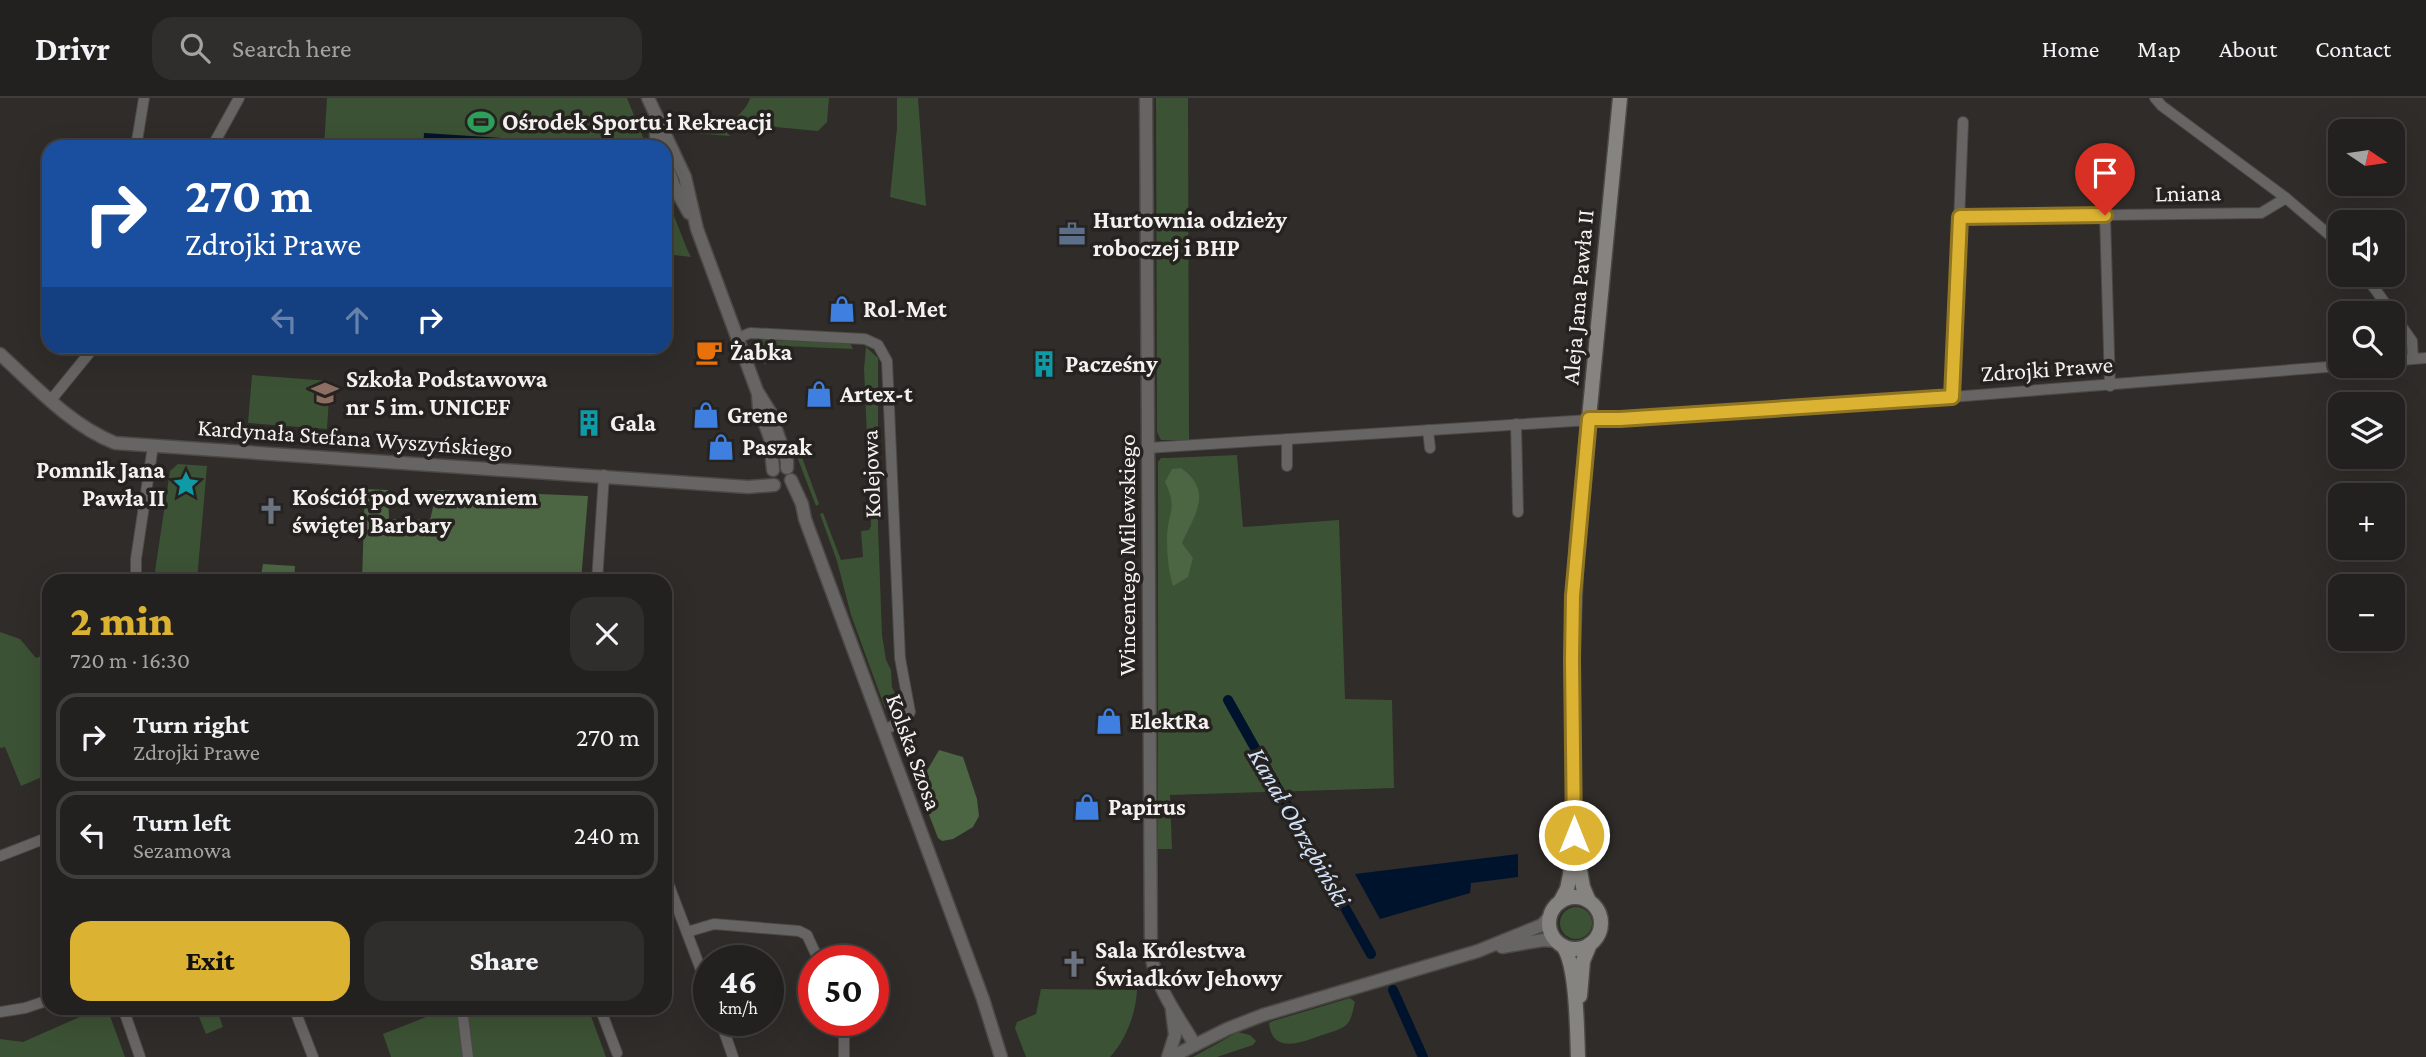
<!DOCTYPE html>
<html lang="en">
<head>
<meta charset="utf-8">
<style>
	:root { --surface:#23211f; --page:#2f2e2c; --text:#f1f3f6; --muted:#a3a3a4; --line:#403e3d; --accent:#dcb233 }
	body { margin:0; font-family:"Crimson Pro",serif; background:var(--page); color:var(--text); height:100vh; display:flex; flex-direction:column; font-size:26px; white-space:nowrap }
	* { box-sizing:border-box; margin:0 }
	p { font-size:23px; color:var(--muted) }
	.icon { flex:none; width:38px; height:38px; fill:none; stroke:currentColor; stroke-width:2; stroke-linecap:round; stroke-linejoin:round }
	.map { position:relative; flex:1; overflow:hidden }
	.details { position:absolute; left:42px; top:476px; width:630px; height:441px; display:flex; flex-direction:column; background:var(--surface); border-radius:21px; box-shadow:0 7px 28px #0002,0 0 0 2px var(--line) }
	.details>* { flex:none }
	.guide { position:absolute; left:42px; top:42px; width:630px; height:214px; border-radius:21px; box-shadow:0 7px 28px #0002,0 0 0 2px var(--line); background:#1a4fa0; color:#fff; overflow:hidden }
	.needle { width:46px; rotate:103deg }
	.fabs { position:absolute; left:2328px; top:21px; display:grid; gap:14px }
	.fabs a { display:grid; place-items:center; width:77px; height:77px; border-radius:14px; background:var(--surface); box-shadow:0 7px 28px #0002,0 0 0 2px var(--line); font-size:35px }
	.speed { position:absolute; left:693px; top:847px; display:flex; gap:14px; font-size:35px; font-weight:700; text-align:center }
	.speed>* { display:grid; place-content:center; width:91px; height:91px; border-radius:50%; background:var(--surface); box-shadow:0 7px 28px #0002,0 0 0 2px var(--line); line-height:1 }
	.speed small { font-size:18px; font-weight:400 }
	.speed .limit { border:10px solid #d22; background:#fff; color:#111 }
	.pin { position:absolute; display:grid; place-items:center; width:60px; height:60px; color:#fff; margin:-72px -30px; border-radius:50% 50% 50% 0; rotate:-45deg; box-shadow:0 0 7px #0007 }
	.pin .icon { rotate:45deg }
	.me { position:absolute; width:77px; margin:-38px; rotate:0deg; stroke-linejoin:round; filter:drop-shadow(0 0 5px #0008) }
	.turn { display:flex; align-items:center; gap:24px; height:147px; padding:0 28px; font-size:32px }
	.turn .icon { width:91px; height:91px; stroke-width:2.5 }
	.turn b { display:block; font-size:49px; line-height:60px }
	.lanes { display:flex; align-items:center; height:66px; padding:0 28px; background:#0003; justify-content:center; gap:35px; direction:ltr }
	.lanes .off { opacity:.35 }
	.round { display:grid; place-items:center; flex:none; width:74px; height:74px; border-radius:21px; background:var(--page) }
	.headline { display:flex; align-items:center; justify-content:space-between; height:119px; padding:0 28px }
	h1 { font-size:42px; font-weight:800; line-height:52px; color:var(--accent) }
	.cta { display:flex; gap:14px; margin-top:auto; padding:14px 28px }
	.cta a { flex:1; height:80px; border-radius:21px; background:var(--accent); color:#111; font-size:28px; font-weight:800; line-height:80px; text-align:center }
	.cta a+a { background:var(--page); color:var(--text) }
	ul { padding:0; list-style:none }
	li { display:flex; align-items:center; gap:21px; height:88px; margin:0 14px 10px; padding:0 14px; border:4px solid var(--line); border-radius:21px }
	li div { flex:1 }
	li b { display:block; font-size:26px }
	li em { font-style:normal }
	header { display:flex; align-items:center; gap:42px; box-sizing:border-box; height:98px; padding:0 35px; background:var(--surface); border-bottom:2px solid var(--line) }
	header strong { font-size:33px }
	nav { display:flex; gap:38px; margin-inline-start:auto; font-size:24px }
	.search { width:490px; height:63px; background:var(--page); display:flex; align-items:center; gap:18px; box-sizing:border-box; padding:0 24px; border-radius:21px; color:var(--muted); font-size:26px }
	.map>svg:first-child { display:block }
	.green { fill:#3c5234 }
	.forest { fill:#4c6543 }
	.water { fill:#00132d }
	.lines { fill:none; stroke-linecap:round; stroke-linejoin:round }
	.canal { stroke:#00132d; stroke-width:10 }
	.minor-casing { stroke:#4b4845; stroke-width:12 }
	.tertiary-casing { stroke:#4b4845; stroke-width:15 }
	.secondary-casing { stroke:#4b4845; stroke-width:17 }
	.minor { stroke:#666563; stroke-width:10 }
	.tertiary { stroke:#666563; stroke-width:12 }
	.secondary { stroke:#868481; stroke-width:14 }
	.route-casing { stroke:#8f7421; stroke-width:18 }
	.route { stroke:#dcb233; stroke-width:12 }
	.labels { text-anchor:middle; stroke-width:7; stroke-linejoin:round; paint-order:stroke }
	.poi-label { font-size:24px; font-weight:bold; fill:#f4f2f0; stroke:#262220; text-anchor:start }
	.street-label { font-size:24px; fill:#f4f2f0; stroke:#262220 }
	.water-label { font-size:26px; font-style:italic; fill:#d1e2f9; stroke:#262220 }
</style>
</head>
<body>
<header>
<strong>Drivr</strong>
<div class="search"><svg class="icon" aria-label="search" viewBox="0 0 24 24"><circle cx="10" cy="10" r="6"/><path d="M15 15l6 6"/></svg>Search here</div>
<nav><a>Home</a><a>Map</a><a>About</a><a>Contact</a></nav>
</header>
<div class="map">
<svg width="2426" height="959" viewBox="0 0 2426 959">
	<rect width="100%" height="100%" fill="#2f2c29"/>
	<g class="green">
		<polygon points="327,0 627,0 647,49 324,49"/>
		<path d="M750,0H829L827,24L818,33L733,25C738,15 747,12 750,0Z"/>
		<polygon points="897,0 918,0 926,108 890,99 897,30"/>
		<polygon points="1156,0 1188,0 1189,342 1161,342 1157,334"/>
		<polygon points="708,24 718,30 722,29 730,38 681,34 688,26"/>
		<polygon points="665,95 687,151 691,159 665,156"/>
		<polygon points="760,242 850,245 853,251 761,247 766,266 764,266 756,245"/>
		<polygon points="866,249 878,260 878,429 882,537 886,562 891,572 892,589 899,604 898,609 893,613 885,610 851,517 837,463 820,416 823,415 841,462 863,459 861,433 869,432 871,428 864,271"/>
		<polygon points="252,277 330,283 327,331 248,325"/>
		<polygon points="791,343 796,343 819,406 816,408"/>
		<polygon points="1237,357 1243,429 1339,422 1345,601 1392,602 1394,690 1170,697 1172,751 1158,751 1158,364 1161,360 1167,360"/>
		<polygon points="178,366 207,368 197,482 164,480 155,473 170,373"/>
		<polygon points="0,534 20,541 36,560 49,555 49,676 21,688 5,649 0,650"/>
		<circle cx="1576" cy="825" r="16"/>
		<path d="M1041,891L1137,892C1136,915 1126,942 1110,959H1026L1015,930L1017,924L1036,916Z"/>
		<path d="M1350,900L1355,904C1353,911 1352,920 1348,925C1342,932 1331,934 1322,937C1303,944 1272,957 1269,925L1273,923Z"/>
		<polygon points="100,910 107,910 125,959 0,959 0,941 23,944"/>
		<polygon points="449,910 588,910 606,959 391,959 383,936"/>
		<polygon points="217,912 223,929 206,936 199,919"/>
		<polygon points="1238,934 1250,937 1256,943 1253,947 1217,959 1193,959"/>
	</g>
	<g class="forest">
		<path d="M1181,370C1214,393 1194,418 1182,445L1193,460L1188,479L1173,488C1168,471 1167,456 1167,438C1168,414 1178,410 1165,384L1172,371Z"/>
		<polygon points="365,391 388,392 389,421 430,422 437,392 588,398 581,483 352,483 362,481"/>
		<polygon points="263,466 295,468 294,483 260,483"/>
		<polygon points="939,652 963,659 977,701 979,718 973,729 953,741 942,743 938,740 918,688"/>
	</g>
	<g class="water">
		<polygon points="424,35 519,41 519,49 423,49"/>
		<polygon points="1518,756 1518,779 1471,785 1470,795 1380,821 1355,776"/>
	</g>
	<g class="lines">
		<g class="canal">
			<polyline points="1228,602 1371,856"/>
			<polyline points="1393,892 1423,959"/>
		</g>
		<defs>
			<g id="minor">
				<polyline points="2155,0 2162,8 2286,100 2340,146"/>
				<polyline points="136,49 144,0"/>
				<polyline points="212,49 239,0"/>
				<polyline points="2105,117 2110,288"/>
				<polyline points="1960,119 2261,115 2286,100"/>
				<polyline points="2365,177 2412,243 2413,261 2392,263"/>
				<polyline points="738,240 750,235 865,241 878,247 887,263 900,560 910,614 905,622 884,632"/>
				<polyline points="2413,261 2426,260"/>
				<polyline points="1952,299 1963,24"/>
				<polyline points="51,302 95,248"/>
				<polyline points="1516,326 1518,414"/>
				<polyline points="1428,332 1430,350"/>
				<polyline points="1147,350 1952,299 2340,268"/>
				<polyline points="1287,368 1287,341"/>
				<polyline points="136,483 136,461 153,348"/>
				<polyline points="597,483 604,377"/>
				<polyline points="0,758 49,739"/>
				<polyline points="665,777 709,893"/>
				<polyline points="687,834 714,826 799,833 807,837 819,863"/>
				<polyline points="123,910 140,959"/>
				<polyline points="294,910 313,959"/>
				<polyline points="462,910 468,959"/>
				<polyline points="600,910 617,955"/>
				<polyline points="0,914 25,910 49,902"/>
				<polyline points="720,922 733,959"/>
				<polyline points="841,922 844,932 844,959"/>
			</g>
			<g id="tertiary">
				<polyline points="648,0 685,79 697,131 757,293 770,314 787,363 787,370"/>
				<path d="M1146,0L1151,856C1156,890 1178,918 1195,947"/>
				<polyline points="658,22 656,38 660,49"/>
				<polyline points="665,63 674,88 689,115"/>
				<path d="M0,256C35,288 70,327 115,345L748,389L774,387"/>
				<polyline points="758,297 759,310 770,340 773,372"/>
				<polyline points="791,382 802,406 805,421 983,901 1001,959"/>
				<polyline points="1502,849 1543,842 1557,843"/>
				<polyline points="1168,959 1175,937 1172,913"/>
				<polyline points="1171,959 1227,931 1263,917 1478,853 1542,827 1551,817"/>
			</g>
			<g id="secondary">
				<polyline points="1577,756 1583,789 1589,803"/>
				<circle cx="1575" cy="825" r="26"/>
				<polyline points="1560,804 1567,791 1570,777 1574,737 1572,561 1577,444 1620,0"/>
				<path d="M1563,848C1577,867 1577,934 1578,959"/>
				<polyline points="1580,898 1583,863 1590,846"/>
			</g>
		</defs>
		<use href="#minor" class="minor-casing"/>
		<use href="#tertiary" class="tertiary-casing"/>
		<use href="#secondary" class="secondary-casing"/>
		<use href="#minor" class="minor"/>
		<use href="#tertiary" class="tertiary"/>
		<use href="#secondary" class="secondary"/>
	</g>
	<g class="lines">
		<defs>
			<polyline id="route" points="1574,737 1572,561 1573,498 1589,321 1620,321 1952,299 1960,119 2105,117"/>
		</defs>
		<use href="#route" class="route-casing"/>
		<use href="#route" class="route"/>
	</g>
	<defs>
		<symbol id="stadium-bare" viewBox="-9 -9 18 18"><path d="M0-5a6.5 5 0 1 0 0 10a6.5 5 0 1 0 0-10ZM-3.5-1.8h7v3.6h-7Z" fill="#2e9e5b" stroke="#262220" stroke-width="2.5" paint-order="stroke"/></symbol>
		<symbol id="office-bare" viewBox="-9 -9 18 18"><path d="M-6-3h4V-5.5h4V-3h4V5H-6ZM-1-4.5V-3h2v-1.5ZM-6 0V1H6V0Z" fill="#5c6f8a" stroke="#262220" stroke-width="2.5" paint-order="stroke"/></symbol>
		<symbol id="shop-bare" viewBox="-9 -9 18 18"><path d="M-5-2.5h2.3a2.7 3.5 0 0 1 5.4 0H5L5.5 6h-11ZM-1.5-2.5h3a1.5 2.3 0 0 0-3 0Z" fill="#3f7fe0" stroke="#262220" stroke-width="2.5" paint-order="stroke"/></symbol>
		<symbol id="cafe-bare" viewBox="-9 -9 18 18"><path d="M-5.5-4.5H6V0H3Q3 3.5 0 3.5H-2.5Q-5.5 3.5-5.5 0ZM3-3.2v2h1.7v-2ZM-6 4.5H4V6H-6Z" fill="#e8710a" stroke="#262220" stroke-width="2.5" paint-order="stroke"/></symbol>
		<symbol id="building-bare" viewBox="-9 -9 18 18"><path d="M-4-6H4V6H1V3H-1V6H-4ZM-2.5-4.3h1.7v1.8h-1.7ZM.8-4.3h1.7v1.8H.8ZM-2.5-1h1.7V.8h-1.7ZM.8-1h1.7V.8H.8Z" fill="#0f9aa8" stroke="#262220" stroke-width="2.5" paint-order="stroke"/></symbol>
		<symbol id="school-bare" viewBox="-9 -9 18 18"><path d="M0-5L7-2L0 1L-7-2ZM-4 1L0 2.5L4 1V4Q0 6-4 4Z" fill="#8d6e63" stroke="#262220" stroke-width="2.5" paint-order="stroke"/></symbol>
		<symbol id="sight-bare" viewBox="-9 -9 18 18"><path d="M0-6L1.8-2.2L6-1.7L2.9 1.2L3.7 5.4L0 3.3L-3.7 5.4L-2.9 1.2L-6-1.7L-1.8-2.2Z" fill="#0f9aa8" stroke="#262220" stroke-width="2.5" paint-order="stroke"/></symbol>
		<symbol id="church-bare" viewBox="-9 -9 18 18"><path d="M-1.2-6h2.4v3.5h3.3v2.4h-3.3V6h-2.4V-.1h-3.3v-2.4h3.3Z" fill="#6b7280" stroke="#262220" stroke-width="2.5" paint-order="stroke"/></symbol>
	</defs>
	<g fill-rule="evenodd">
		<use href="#stadium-bare" x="462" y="5" width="38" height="38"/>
		<use href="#office-bare" x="1053" y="117" width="38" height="38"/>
		<use href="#shop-bare" x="823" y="192" width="38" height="38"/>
		<use href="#cafe-bare" x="690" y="235" width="38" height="38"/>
		<use href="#building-bare" x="1025" y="247" width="38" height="38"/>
		<use href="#school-bare" x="306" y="276" width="38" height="38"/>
		<use href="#shop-bare" x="800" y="277" width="38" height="38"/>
		<use href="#shop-bare" x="687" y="298" width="38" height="38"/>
		<use href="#building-bare" x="570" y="306" width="38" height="38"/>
		<use href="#shop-bare" x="702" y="330" width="38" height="38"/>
		<use href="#sight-bare" x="167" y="367" width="38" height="38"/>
		<use href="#church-bare" x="252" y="394" width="38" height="38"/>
		<use href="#shop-bare" x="1090" y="604" width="38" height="38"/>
		<use href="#shop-bare" x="1068" y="690" width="38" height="38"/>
		<use href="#church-bare" x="1055" y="847" width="38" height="38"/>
	</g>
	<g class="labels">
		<g class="poi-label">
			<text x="502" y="32">Ośrodek Sportu i Rekreacji</text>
			<text x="1093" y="130">Hurtownia odzieży<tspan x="1093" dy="28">roboczej i BHP</tspan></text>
			<text x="863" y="219">Rol-Met</text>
			<text x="730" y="262">Żabka</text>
			<text x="1065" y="274">Pacześny</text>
			<text x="346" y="289">Szkoła Podstawowa<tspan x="346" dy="28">nr 5 im. UNICEF</tspan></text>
			<text x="840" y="304">Artex-t</text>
			<text x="727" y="325">Grene</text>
			<text x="610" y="333">Gala</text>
			<text x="742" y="357">Paszak</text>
			<text x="165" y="380" text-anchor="end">Pomnik Jana<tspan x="165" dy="28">Pawła II</tspan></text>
			<text x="292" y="407">Kościół pod wezwaniem<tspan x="292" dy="28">świętej Barbary</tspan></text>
			<text x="1130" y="631">ElektRa</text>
			<text x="1108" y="717">Papirus</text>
			<text x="1095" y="860">Sala Królestwa<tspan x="1095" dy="28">Świadków Jehowy</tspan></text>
		</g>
		<g class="street-label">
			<text transform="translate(2188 95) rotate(-1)" y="8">Lniana</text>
			<text transform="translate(1578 199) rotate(-85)" y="8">Aleja Jana Pawła II</text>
			<text transform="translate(2047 271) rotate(-4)" y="8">Zdrojki Prawe</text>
			<text transform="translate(355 340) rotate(4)" y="8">Kardynała Stefana Wyszyńskiego</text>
			<text transform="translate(871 376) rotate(-92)" y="8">Kolejowa</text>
			<text transform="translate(1127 457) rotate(-90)" y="8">Wincentego Milewskiego</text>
			<text transform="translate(914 654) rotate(70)" y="8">Kolska Szosa</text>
		</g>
		<g class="water-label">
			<text transform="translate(1300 729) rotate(60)" y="9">Kanał Obrzębiński</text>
		</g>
	</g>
</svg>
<div class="fabs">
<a><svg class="needle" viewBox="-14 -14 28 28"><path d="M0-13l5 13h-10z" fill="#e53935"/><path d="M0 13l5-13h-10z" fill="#a3a3a4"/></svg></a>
<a><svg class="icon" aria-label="sound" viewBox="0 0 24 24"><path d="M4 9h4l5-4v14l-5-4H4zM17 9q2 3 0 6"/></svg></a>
<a><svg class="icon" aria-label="search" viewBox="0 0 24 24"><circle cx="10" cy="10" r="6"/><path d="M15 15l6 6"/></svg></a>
<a><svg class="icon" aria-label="layers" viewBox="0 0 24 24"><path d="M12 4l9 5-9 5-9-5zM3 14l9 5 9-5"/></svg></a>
<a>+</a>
<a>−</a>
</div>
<div class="speed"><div>46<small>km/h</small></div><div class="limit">50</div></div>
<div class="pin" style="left:2105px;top:117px;background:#d93025"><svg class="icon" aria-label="arrive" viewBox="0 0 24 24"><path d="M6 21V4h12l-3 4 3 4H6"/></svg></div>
<svg class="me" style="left:1574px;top:737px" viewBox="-20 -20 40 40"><circle r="17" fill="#dcb233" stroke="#fff" stroke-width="3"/><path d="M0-11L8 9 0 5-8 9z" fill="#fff"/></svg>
<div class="guide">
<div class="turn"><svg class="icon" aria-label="right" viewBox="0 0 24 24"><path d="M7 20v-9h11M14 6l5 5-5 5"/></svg><div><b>270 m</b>Zdrojki Prawe</div></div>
<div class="lanes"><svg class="icon off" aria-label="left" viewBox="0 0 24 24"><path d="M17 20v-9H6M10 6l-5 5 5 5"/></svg><svg class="icon off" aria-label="ahead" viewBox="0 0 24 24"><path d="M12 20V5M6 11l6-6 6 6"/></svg><svg class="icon" aria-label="right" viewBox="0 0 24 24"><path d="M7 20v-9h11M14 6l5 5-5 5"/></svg></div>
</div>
<section class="details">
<div class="headline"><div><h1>2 min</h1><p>720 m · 16:30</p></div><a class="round"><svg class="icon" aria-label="close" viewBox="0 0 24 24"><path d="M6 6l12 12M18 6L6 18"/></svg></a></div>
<ul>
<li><svg class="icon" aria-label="right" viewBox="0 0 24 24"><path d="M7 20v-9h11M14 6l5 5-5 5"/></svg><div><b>Turn right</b><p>Zdrojki Prawe</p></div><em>270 m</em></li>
<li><svg class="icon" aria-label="left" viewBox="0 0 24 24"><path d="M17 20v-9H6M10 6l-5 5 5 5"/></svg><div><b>Turn left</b><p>Sezamowa</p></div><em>240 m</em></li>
</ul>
<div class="cta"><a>Exit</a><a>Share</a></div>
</section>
</div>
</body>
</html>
